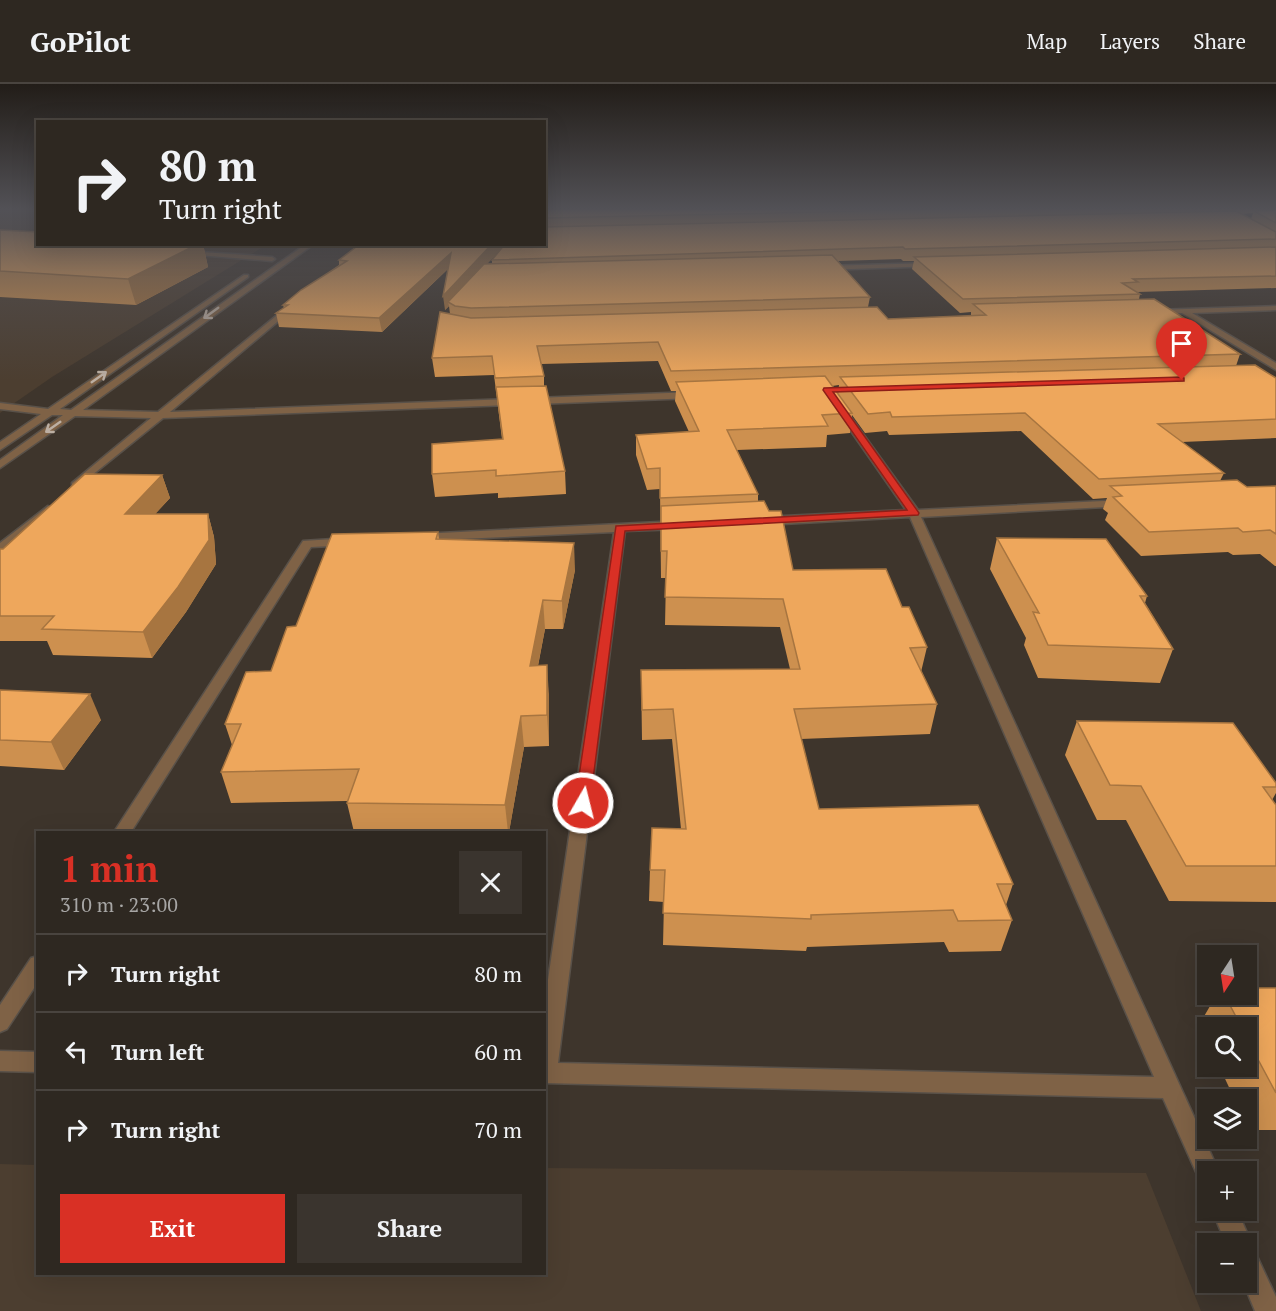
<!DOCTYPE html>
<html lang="en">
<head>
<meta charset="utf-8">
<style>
	:root { --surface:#2e2821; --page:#3a342e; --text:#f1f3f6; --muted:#a7a6a5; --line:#49443f; --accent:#d93025 }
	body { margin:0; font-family:"PT Serif",serif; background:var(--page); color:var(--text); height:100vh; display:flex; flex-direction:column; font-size:22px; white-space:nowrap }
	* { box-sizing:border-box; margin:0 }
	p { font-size:20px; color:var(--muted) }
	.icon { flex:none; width:33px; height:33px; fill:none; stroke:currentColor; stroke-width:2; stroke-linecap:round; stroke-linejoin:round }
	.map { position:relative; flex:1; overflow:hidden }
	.side { position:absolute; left:36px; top:747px; width:510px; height:444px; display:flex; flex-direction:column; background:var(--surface); border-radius:0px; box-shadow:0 6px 24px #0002,0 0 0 2px var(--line) }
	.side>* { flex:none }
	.hud { position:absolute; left:36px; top:36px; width:510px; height:126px; border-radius:0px; box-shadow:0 6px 24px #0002,0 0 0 2px var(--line); background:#2e2821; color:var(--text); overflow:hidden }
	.needle { width:39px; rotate:192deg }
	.tools { position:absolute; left:1197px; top:861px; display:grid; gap:12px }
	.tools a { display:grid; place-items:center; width:60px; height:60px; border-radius:0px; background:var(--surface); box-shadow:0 6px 24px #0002,0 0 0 2px var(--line); font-size:30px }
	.pin { position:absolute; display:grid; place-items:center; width:51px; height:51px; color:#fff; margin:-62px -26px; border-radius:50% 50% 50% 0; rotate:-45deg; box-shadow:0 0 6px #0007 }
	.pin .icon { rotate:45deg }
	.me { position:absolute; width:66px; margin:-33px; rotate:8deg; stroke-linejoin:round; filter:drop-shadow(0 0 4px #0008) }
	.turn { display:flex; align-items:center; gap:21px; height:126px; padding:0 24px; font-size:27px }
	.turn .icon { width:78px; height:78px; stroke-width:2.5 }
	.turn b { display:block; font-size:42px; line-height:51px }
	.round { display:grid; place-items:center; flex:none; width:63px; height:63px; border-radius:0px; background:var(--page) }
	.summary { display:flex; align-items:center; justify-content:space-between; height:102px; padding:0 24px }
	h1 { font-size:36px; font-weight:800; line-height:45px; color:var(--accent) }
	.cta { display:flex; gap:12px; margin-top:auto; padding:12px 24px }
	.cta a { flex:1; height:69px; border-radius:0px; background:var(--accent); color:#fff; font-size:24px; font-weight:800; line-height:69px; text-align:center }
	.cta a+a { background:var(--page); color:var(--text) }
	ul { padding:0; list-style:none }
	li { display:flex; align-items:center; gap:18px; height:78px; padding:0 24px; border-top:2px solid var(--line) }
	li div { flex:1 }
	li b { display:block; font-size:22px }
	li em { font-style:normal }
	header { display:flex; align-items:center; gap:36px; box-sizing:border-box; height:84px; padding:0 30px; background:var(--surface); border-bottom:2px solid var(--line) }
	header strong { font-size:28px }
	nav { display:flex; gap:33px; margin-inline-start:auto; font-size:21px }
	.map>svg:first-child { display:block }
	.built { fill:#4c3e30 }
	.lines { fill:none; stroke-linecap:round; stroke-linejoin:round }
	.minor-casing { stroke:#595149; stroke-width:3 }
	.minor { fill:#7f6246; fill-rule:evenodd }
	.wall { fill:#cd904f; fill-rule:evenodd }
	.shaded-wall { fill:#a77540 }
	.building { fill:#eea75c; stroke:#a77540; stroke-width:1.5 }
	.oneway { stroke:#bcafa3 }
	.route { fill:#d93025; stroke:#8d1f18; stroke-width:1.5 }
</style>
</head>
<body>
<header>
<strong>GoPilot</strong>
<nav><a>Map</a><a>Layers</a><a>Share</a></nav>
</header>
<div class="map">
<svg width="1276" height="1227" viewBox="0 0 1276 1227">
	<rect width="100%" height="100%" fill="#3e352c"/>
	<g class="built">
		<polygon points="0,125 37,125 38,160 266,161 52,293 0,329"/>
		<polygon points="0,1080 37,1081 38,1190 544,1190 545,1084 1146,1089 1201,1227 0,1227"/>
	</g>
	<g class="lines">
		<defs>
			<g id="minor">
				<polygon points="306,160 314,160 83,326 158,328 292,219 296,221 295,223 170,328 695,308 700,311 695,314 163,334 76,404 72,403 72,399 151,334 75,332 0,384 0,376 63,331 52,331 0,366 0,358 41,330 0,325 0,319 48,325 244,191 248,191 248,193 60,325 71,326"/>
				<polygon points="187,167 272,173 275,175 272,177 185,170"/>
				<polygon points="934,179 936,182 823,186 820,184 823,182"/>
				<polygon points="1276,222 1276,226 1192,229 1276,279 1276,286 1182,229 1155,230 1151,228 1155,226"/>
				<polygon points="839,320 842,321 918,426 1124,416 1130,419 1124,422 921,433 1216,1081 1219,1088 1208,1088 1208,1101 1200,1097 1163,1014 544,999 544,923 614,448 416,457 416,451 420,450 680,437 686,441 680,445 625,447 558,979 1154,993 910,433 764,441 758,437 764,433 906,426 834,323"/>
				<polygon points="48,422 54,425 52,427 4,468 0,469 0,459"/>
				<polygon points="348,454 354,458 352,461 311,463 131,748 114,748 303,457"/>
				<polygon points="38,872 38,898 7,945 0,948 0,921 31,874"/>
				<polygon points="0,967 38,968 38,988 0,987"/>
				<polygon points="1212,1126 1237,1126 1252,1160 1249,1166 1255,1168 1276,1213 1276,1227 1255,1227 1243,1198 1246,1198 1246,1160 1226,1160"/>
			</g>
		</defs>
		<use href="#minor" class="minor-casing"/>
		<use href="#minor" class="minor"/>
	</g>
	<g class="wall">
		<path d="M544,125H1276V204L1137,208L1140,210L1139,215L1240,270L1236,282L1276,294V354L1182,358L1224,389L1220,397L1247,403L1276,402V482H1275L1260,470L1233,471L1228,468L1141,472L1105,436L1108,429L1103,425L1107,414L1093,415L1021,347L889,351L887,347L865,349L852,331L850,349L827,351L826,363L737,366L758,410V417L793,486L902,523L927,563L921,588L937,620L930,650L801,655L819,725L1013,800L1006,821L1012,836L1001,867L949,868L944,858L807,863L806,867L663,861L664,818L649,817L650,786L681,745L672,655L642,656L641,586L790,585L780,543L665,541L666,494H661L660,405L647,406L636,371V351L689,348L675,317L676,307H671L658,277L541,280L544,292V302L565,387L566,410L498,414V409L435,413L432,390L502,355L494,291L435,293L432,274L450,230L449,222L445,226L448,185L382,248L279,243L276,229L284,224L283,221L339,181V176L505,160L487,180H492V176L544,160ZM1253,129L1251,135L1241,130ZM901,175L903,177H914L912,185L960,229L971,228V232L888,235L868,223L870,213L838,177ZM839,301L838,310L832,302Z"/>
		<polygon points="0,146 38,160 203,160 208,183 136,221 0,213"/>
		<polygon points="162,391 170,414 155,430 208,430 214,453 216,480 186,528 152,574 53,571 47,557 0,557 0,465 3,465"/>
		<polygon points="438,448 439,455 575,486 563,545 545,545 538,582 549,611 549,662 524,663 509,748 354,748 347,719 347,717 231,719 221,688 232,661 225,640 271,587"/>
		<polygon points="997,454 1147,512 1145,519 1173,565 1160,599 1038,594 1024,561 1026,554 990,485"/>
		<polygon points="0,606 101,636 64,686 0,682"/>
		<polygon points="1077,637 1276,699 1276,709 1272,716 1276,721 1276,818 1169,817 1126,736 1097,736 1065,671"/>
		<polygon points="1276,904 1276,1046 1250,1046 1246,1039 1246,1016 1235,1016 1219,982 1246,982 1246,944 1208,944 1208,958 1199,941 1217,910 1246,910"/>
	</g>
	<g class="shaded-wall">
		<polygon points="198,160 203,160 208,183 136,221 128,195"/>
		<polygon points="492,160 505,160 451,220 448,218 449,222 445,226 443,212"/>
		<polygon points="451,169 452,181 382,248 379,234"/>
		<polygon points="162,391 170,414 133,454 125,430"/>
		<polygon points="208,430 214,453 216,480 186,528 152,574 143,548"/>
		<polygon points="574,459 575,486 563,545 562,517"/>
		<polygon points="543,516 545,545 532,612 530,582"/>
		<polygon points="547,581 549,611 549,662 547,631"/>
		<polygon points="90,610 101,636 64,686 51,658"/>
		<polygon points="521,632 524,663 509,748 508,748 505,721"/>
	</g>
	<g class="building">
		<polygon points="544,125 955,125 544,134"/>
		<polygon points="1276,126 1276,139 1254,127"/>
		<polygon points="1236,127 1276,148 1276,155 905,165 903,163 492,176 505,160 544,160 544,143"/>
		<polygon points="0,146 38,148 38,160 198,160 128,195 0,187"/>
		<polygon points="360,160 492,160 443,212 451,169 379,234 276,229 288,221 283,221 301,206 347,177 339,176"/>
		<polygon points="1276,163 1276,192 1133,195 1138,198 1122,199 1140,210 963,215 914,173"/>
		<polygon points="832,171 870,213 471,224 455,222 448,218 484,180"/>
		<polygon points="1154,215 1240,270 671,287 658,258 537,262 544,292 495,294 492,272 432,274 440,228 471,234 877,223 888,235 986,231 973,220"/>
		<polygon points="1255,281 1276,294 1276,335 1158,340 1224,389 1099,395 1025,329 892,333 890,328 868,330 840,293"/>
		<polygon points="825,292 852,329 822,331 828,342 727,346 758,410 660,414 660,384 647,385 636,351 699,347 676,298"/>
		<polygon points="546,302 565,387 496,392 496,386 432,390 432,360 503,355 496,303"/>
		<polygon points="85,390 162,391 125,430 208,430 209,456 178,503 143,548 42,545 54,532 0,532 0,465 3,465"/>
		<polygon points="1237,396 1247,403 1276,402 1276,450 1270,446 1243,448 1238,444 1149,448 1113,413 1122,412 1110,402"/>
		<polygon points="764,417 769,427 781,427 793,486 886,485 902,523 909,523 927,563 910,564 937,620 794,625 819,725 978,721 1013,800 997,800 1012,836 958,837 953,826 811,831 811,835 663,829 665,786 650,786 652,744 686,745 673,625 642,626 641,586 800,585 783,515 665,513 667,467 661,467 661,422"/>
		<polygon points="438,448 436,455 574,459 562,517 543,516 530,582 547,581 547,631 521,632 505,721 347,719 359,685 221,688 241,640 225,640 246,588 271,587 287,543 296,542 332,450"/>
		<polygon points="997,454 1106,455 1147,512 1140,512 1173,565 1048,561 1033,528 1039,529"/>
		<polygon points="0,606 90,610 51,658 0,656"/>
		<polygon points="1077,637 1233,639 1276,699 1276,703 1263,703 1276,721 1276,782 1186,782 1141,702 1110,701"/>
		<polygon points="1246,904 1276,904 1276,1009 1246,953 1246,944 1242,944 1224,910 1246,910"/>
	</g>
	<defs><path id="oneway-shaft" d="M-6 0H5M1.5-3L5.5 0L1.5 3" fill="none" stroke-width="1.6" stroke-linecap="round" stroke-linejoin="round" transform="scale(1.5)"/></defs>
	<g class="oneway">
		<use href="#oneway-shaft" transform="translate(211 229) rotate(144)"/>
		<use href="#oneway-shaft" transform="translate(99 293) rotate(-35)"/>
		<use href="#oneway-shaft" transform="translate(53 343) rotate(145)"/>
	</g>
	<linearGradient id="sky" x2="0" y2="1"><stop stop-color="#221d18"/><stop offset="0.42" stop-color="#525156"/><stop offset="1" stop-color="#525156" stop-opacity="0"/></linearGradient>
	<rect width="1276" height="297" fill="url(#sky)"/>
	<polygon class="route" points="1182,293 1184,294 1184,297 833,308 919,429 918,431 625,447 590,719 588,722 577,722 575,719 616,442 907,426 823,306 824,304"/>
</svg>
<div class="tools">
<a><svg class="needle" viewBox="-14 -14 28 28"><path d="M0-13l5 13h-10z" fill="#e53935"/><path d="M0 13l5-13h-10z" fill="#a7a6a5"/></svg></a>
<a><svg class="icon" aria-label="search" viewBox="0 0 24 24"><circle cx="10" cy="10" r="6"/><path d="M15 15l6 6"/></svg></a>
<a><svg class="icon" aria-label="layers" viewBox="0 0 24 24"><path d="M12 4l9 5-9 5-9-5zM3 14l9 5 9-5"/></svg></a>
<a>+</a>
<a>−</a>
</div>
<div class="pin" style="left:1182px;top:296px;background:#d93025"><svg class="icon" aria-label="arrive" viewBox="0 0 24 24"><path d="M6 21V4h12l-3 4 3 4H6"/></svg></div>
<svg class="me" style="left:583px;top:719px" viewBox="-20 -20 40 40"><circle r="17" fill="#d93025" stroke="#fff" stroke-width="3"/><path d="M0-11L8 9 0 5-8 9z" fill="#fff"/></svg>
<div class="hud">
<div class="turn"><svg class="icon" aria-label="right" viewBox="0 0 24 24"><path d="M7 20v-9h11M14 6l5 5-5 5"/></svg><div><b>80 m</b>Turn right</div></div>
</div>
<section class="side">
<div class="summary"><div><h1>1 min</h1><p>310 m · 23:00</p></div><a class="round"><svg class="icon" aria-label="close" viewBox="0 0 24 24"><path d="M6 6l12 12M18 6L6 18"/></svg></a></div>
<ul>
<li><svg class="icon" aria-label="right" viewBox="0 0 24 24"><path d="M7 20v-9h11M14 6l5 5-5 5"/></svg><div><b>Turn right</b></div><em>80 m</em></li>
<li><svg class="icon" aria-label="left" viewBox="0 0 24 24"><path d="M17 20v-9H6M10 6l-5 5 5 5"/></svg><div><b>Turn left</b></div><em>60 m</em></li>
<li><svg class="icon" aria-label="right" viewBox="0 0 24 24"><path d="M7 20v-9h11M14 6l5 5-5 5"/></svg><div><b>Turn right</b></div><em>70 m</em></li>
</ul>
<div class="cta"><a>Exit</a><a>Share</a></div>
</section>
</div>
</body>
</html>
